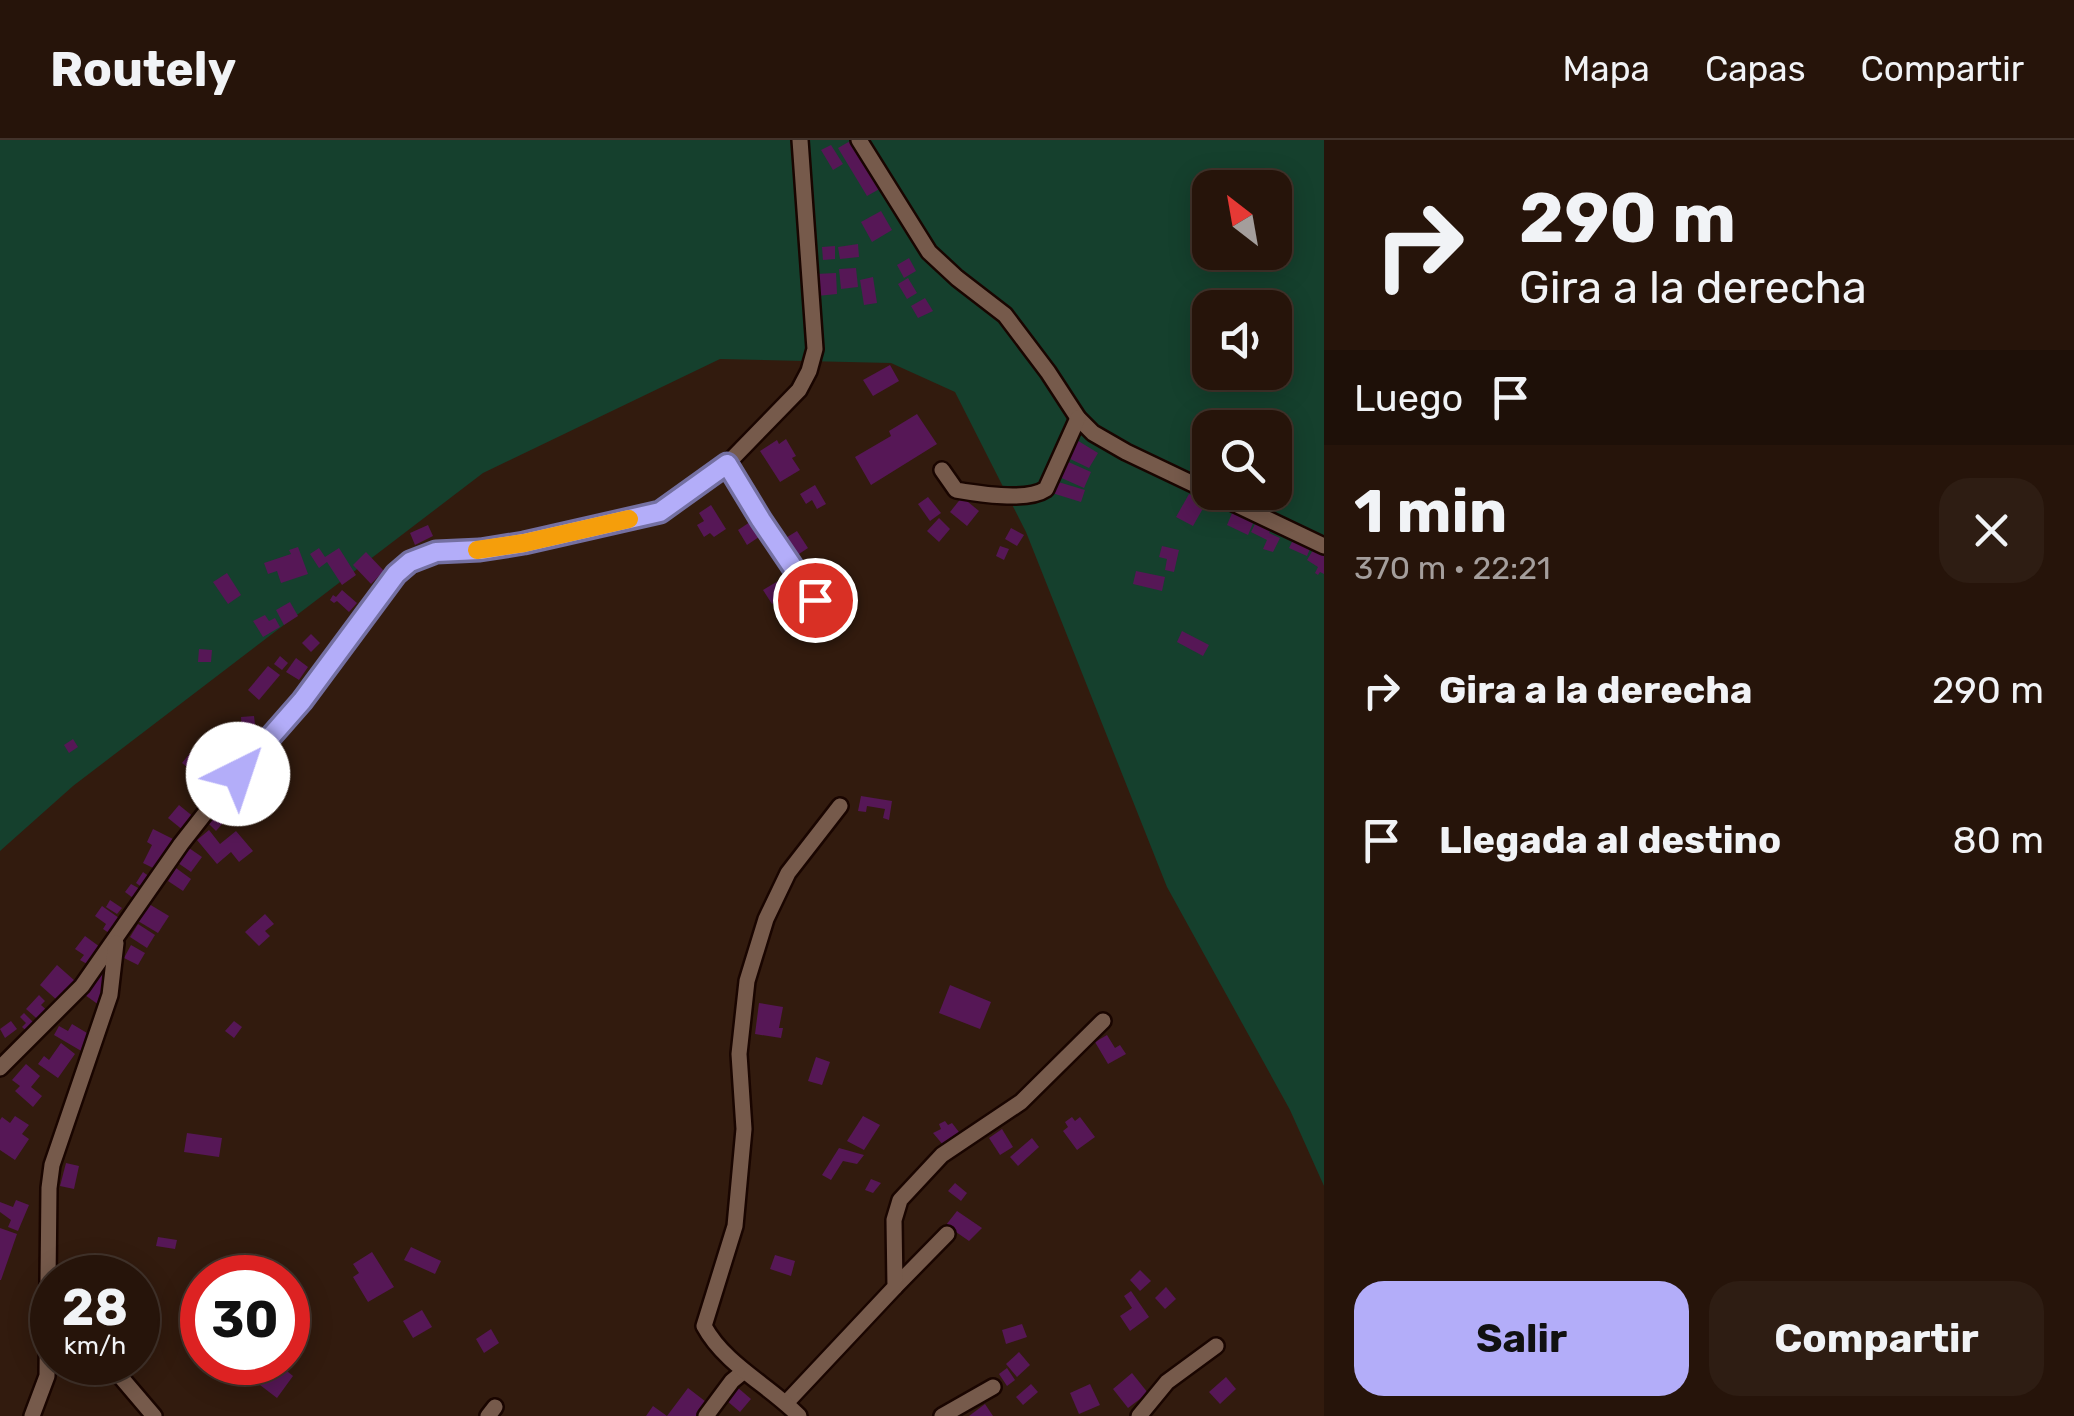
<!DOCTYPE html>
<html lang="es">
<head>
<meta charset="utf-8">
<style>
	:root { --surface:#26140a; --page:#2e1d13; --text:#f1f3f6; --muted:#a49e9c; --line:#42332b; --accent:#b3adf9 }
	body { margin:0; font-family:Rubik,sans-serif; background:var(--page); color:var(--text); height:100vh; display:flex; flex-direction:column; font-size:38px; white-space:nowrap }
	* { box-sizing:border-box; margin:0 }
	p { font-size:32px; color:var(--muted) }
	.icon { flex:none; width:55px; height:55px; fill:none; stroke:currentColor; stroke-width:2; stroke-linecap:round; stroke-linejoin:round }
	.map { position:relative; flex:1; overflow:hidden }
	.side { display:flex; flex-direction:column; background:var(--surface); width:750px }
	.side>* { flex:none }
	.hud { background:#26140a; color:var(--text); overflow:hidden }
	.needle { width:65px; rotate:329deg }
	.controls { position:absolute; left:1192px; top:30px; display:grid; gap:20px }
	.controls a { display:grid; place-items:center; width:100px; height:100px; border-radius:20px; background:var(--surface); box-shadow:0 5px 25px #0003,0 0 0 2px var(--line); font-size:50px }
	.speed { position:absolute; left:30px; top:1115px; display:flex; gap:20px; font-size:50px; font-weight:700; text-align:center }
	.speed>* { display:grid; place-content:center; width:130px; height:130px; border-radius:50%; background:var(--surface); box-shadow:0 5px 25px #0003,0 0 0 2px var(--line); line-height:1 }
	.speed small { font-size:25px; font-weight:400 }
	.speed .limit { border:15px solid #d22; background:#fff; color:#111 }
	.pin { position:absolute; display:grid; place-items:center; width:85px; height:85px; color:#fff; margin:-42px; border:5px solid #fff; border-radius:50%; box-shadow:0 2px 10px #0007 }
	.me { position:absolute; width:110px; margin:-55px; rotate:41deg; stroke-linejoin:round; filter:drop-shadow(0 0 8px #0008) }
	.turn { display:flex; align-items:center; gap:35px; height:210px; padding:0 30px; font-size:45px }
	.turn .icon { width:130px; height:130px; stroke-width:2.5 }
	.turn b { display:block; font-size:70px; line-height:85px }
	.then { display:flex; align-items:center; height:95px; padding:0 30px; background:#0003; gap:20px; font-size:38px }
	.round { display:grid; place-items:center; flex:none; width:105px; height:105px; border-radius:30px; background:var(--page) }
	.head { display:flex; align-items:center; justify-content:space-between; height:170px; padding:0 30px }
	h1 { font-size:60px; font-weight:700; line-height:75px }
	.button { display:flex; gap:20px; margin-top:auto; padding:20px 30px }
	.button a { flex:1; height:115px; border-radius:30px; background:var(--accent); color:#111; font-size:40px; font-weight:700; line-height:115px; text-align:center }
	.button a+a { background:var(--page); color:var(--text) }
	ul { padding:0; list-style:none }
	li { display:flex; align-items:center; gap:30px; height:150px; padding:0 30px }
	li div { flex:1 }
	li b { display:block; font-size:38px }
	li em { font-style:normal }
	header { display:flex; align-items:center; gap:60px; box-sizing:border-box; height:140px; padding:0 50px; background:var(--surface); border-bottom:2px solid var(--line) }
	header strong { font-size:48px }
	nav { display:flex; gap:55px; margin-inline-start:auto; font-size:35px }
	main { display:flex; flex:1; min-height:0 }
	.map>svg:first-child { display:block }
	.green { fill:#15402d; fill-rule:evenodd }
	.building { fill:#561756 }
	.lines { fill:none; stroke-linecap:round; stroke-linejoin:round }
	.street-casing { stroke:#190500; stroke-width:20 }
	.street { stroke:#765a4b; stroke-width:15 }
	.route-casing { stroke:#7470a2; stroke-width:25 }
	.route { stroke:#b3adf9; stroke-width:18 }
	.slow { stroke:#f59e0b; stroke-width:18 }
</style>
</head>
<body>
<header>
<strong>Routely</strong>
<nav><a>Mapa</a><a>Capas</a><a>Compartir</a></nav>
</header>
<main>
<div class="map">
<svg width="1324" height="1276" viewBox="0 0 1324 1276">
	<rect width="100%" height="100%" fill="#321b0e"/>
	<path class="green" d="M0,0H1324V1046L1290,970L1167,747L1026,392L955,252L891,223L720,219L483,333L73,646L0,711ZM1210,48H1275V112H1210ZM1210,168H1275V232H1210ZM1210,288H1275V352H1210Z"/>
	<g class="building">
		<polygon points="852,0 883,47 867,56 838,8"/>
		<polygon points="831,5 843,24 833,30 821,10"/>
		<polygon points="881,71 892,90 872,102 861,82"/>
		<polygon points="858,104 859,117 840,119 838,107"/>
		<polygon points="835,106 835,119 823,120 822,107"/>
		<polygon points="909,118 916,131 904,138 897,125"/>
		<polygon points="856,128 858,147 841,149 839,129"/>
		<polygon points="836,133 837,154 817,156 816,134"/>
		<polygon points="873,137 877,163 864,165 860,140"/>
		<polygon points="908,138 917,153 907,159 898,144"/>
		<polygon points="925,158 933,171 918,178 911,166"/>
		<polygon points="890,225 899,241 873,256 863,240"/>
		<polygon points="917,274 937,304 871,345 855,317 891,296 889,291"/>
		<polygon points="786,299 796,316 792,318 800,330 780,342 760,311 777,300 779,304"/>
		<polygon points="1075,299 1098,313 1089,328 1064,316"/>
		<polygon points="1064,320 1091,332 1084,348 1057,336"/>
		<polygon points="1055,341 1085,350 1081,362 1052,353"/>
		<polygon points="815,345 826,364 817,369 812,360 806,364 800,354"/>
		<polygon points="1189,354 1206,363 1193,386 1176,377"/>
		<polygon points="928,357 941,373 930,381 918,364"/>
		<polygon points="962,357 979,371 967,386 950,372"/>
		<polygon points="711,365 726,389 714,397 710,393 704,397 697,385 704,381 699,373"/>
		<polygon points="1233,371 1254,381 1248,395 1227,385"/>
		<polygon points="939,378 950,389 939,402 927,391"/>
		<polygon points="750,382 759,397 747,405 738,390"/>
		<polygon points="1256,382 1271,390 1269,393 1280,398 1273,412 1263,409 1267,400 1251,392"/>
		<polygon points="428,385 433,396 415,405 410,393"/>
		<polygon points="1011,388 1024,395 1017,406 1005,399"/>
		<polygon points="797,391 808,408 796,416 784,399"/>
		<polygon points="1295,396 1312,404 1307,416 1289,408"/>
		<polygon points="1000,406 1009,409 1004,420 996,416"/>
		<polygon points="1162,406 1179,410 1174,432 1165,430 1167,419 1159,417"/>
		<polygon points="298,407 308,434 281,443 277,431 268,434 264,423 291,414 289,410"/>
		<polygon points="319,408 325,417 339,408 356,435 342,445 327,422 319,428 310,414"/>
		<polygon points="1313,410 1324,416 1324,434 1320,432 1318,435 1315,433 1318,427 1307,420"/>
		<polygon points="366,412 384,431 371,444 353,425"/>
		<polygon points="1136,431 1165,437 1162,451 1133,444"/>
		<polygon points="227,433 241,455 228,464 213,442"/>
		<polygon points="778,441 787,455 772,464 763,450"/>
		<polygon points="848,443 858,454 838,473 823,457 836,445 840,450"/>
		<polygon points="342,450 357,463 349,472 337,461 334,463 330,460 333,455 336,457"/>
		<polygon points="290,462 298,476 284,485 276,470"/>
		<polygon points="265,475 269,481 275,478 280,487 263,497 253,481"/>
		<polygon points="1182,491 1209,505 1203,516 1177,502"/>
		<polygon points="311,494 320,503 311,512 302,503"/>
		<polygon points="199,509 212,510 211,522 198,522"/>
		<polygon points="280,516 288,523 282,530 274,524"/>
		<polygon points="296,518 308,527 299,540 286,532"/>
		<polygon points="268,526 280,535 259,560 248,550"/>
		<polygon points="254,576 256,592 242,594 241,577"/>
		<polygon points="213,591 225,602 215,614 203,604"/>
		<polygon points="73,599 78,607 69,613 64,605"/>
		<polygon points="195,607 203,612 190,629 182,623"/>
		<polygon points="209,614 220,623 209,637 197,627"/>
		<polygon points="861,656 892,661 889,680 883,678 885,669 867,666 866,672 858,671"/>
		<polygon points="179,665 195,678 184,691 168,678"/>
		<polygon points="222,670 229,676 216,691 209,684"/>
		<polygon points="153,689 173,699 157,730 143,723 152,705 147,702"/>
		<polygon points="209,690 220,704 236,691 253,711 239,722 231,712 217,724 197,700"/>
		<polygon points="189,708 202,717 191,732 178,723"/>
		<polygon points="176,728 191,739 183,751 168,741"/>
		<polygon points="143,732 150,737 143,748 136,743"/>
		<polygon points="131,744 140,749 133,758 125,752"/>
		<polygon points="110,760 122,768 117,774 106,767"/>
		<polygon points="149,764 169,776 158,793 138,781"/>
		<polygon points="102,766 119,778 109,793 103,789 106,784 95,776"/>
		<polygon points="265,774 274,784 265,791 270,796 259,806 245,792"/>
		<polygon points="138,784 155,795 147,808 130,797"/>
		<polygon points="85,796 100,807 87,824 80,820 84,815 75,809"/>
		<polygon points="131,805 145,813 138,825 124,818"/>
		<polygon points="57,825 75,841 58,861 40,845"/>
		<polygon points="104,832 109,836 99,865 85,855"/>
		<polygon points="950,845 991,862 980,889 939,873"/>
		<polygon points="39,855 45,861 41,865 51,874 43,884 26,869"/>
		<polygon points="759,863 783,867 779,888 783,888 781,898 755,894"/>
		<polygon points="24,873 38,887 31,895 22,887 26,883 20,877"/>
		<polygon points="11,881 17,889 5,898 0,889"/>
		<polygon points="234,881 242,887 234,898 225,891"/>
		<polygon points="72,884 92,896 83,912 54,895 59,886 68,891"/>
		<polygon points="1107,895 1115,908 1120,905 1126,914 1108,924 1095,902"/>
		<polygon points="61,903 75,914 58,938 38,924 44,916 49,920"/>
		<polygon points="816,917 830,922 822,945 808,941"/>
		<polygon points="26,924 40,936 31,947 42,956 33,967 15,951 20,946 12,940"/>
		<polygon points="15,976 29,985 22,994 29,999 15,1020 0,1010 0,980 2,977 10,983"/>
		<polygon points="863,976 880,985 864,1010 847,1001"/>
		<polygon points="1072,977 1075,981 1080,977 1095,997 1077,1010 1063,991 1068,987 1065,982"/>
		<polygon points="945,981 948,985 952,983 962,996 944,1006 933,993 941,989 939,984"/>
		<polygon points="1002,989 1013,1007 1000,1015 989,998"/>
		<polygon points="187,993 222,998 219,1017 184,1012"/>
		<polygon points="1032,998 1039,1007 1018,1026 1010,1017"/>
		<polygon points="839,1008 864,1015 857,1024 843,1021 831,1040 822,1035"/>
		<polygon points="66,1023 79,1026 74,1049 60,1046"/>
		<polygon points="871,1039 881,1043 873,1053 865,1050"/>
		<polygon points="955,1043 967,1053 961,1061 948,1051"/>
		<polygon points="16,1060 29,1065 18,1091 8,1087 11,1080 0,1072 0,1062 13,1067"/>
		<polygon points="957,1071 982,1088 969,1101 946,1085"/>
		<polygon points="0,1088 17,1094 1,1140 0,1140"/>
		<polygon points="158,1097 177,1100 175,1109 156,1106"/>
		<polygon points="411,1107 441,1121 435,1134 404,1120"/>
		<polygon points="372,1112 394,1147 368,1162 353,1137 359,1133 353,1124"/>
		<polygon points="775,1115 795,1121 791,1136 770,1129"/>
		<polygon points="1140,1130 1151,1141 1140,1151 1130,1140"/>
		<polygon points="1166,1147 1176,1159 1165,1169 1155,1158"/>
		<polygon points="1131,1151 1149,1177 1130,1191 1120,1176 1132,1168 1124,1156"/>
		<polygon points="422,1170 432,1187 413,1198 403,1181"/>
		<polygon points="1022,1184 1027,1197 1006,1204 1002,1190"/>
		<polygon points="491,1189 499,1203 484,1213 476,1199"/>
		<polygon points="1019,1212 1030,1225 1017,1237 1006,1224"/>
		<polygon points="277,1223 293,1236 277,1258 260,1245"/>
		<polygon points="1007,1228 1015,1240 1007,1246 999,1234"/>
		<polygon points="1132,1233 1148,1253 1128,1268 1113,1249"/>
		<polygon points="1226,1237 1236,1249 1220,1264 1209,1252"/>
		<polygon points="1031,1244 1038,1252 1023,1265 1016,1257"/>
		<polygon points="1090,1244 1100,1265 1079,1274 1070,1253"/>
		<polygon points="737,1247 751,1259 740,1272 726,1260"/>
		<polygon points="688,1248 710,1265 701,1276 646,1276 653,1266 667,1276"/>
		<polygon points="985,1264 993,1276 969,1276"/>
	</g>
	<g class="lines">
		<defs>
			<g id="street">
				<polyline points="859,0 929,112 957,138 1005,175 1048,232 1078,278 1093,293 1126,312 1210,352"/>
				<polyline points="727,324 761,381 815,460"/>
				<path d="M942,330L956,350C979,354 1027,362 1046,349L1078,278"/>
				<polyline points="1210,352 1324,406"/>
				<polyline points="0,928 82,846 181,704 217,658 302,561 396,434 410,421 437,412 480,410 524,403 660,371 727,324 799,250 809,231 815,209 800,0"/>
				<polyline points="895,1147 947,1094"/>
				<polyline points="108,1222 154,1276"/>
				<polyline points="786,1263 895,1147 894,1080 900,1060 942,1015 1021,962 1103,881"/>
				<polyline points="32,1276 47,1236 49,1048 52,1025 110,855 116,803"/>
				<polyline points="488,1276 495,1267"/>
				<polyline points="706,1276 732,1241 743,1232"/>
				<path d="M799,1276C769,1245 725,1225 704,1186L735,1086L744,989L739,914L747,841L766,779L788,733L840,666"/>
				<polyline points="942,1276 993,1247"/>
				<polyline points="1139,1276 1167,1242 1216,1206"/>
			</g>
		</defs>
		<use href="#street" class="street-casing"/>
		<use href="#street" class="street"/>
	</g>
	<g class="lines">
		<defs>
			<polyline id="route" points="238,634 302,561 396,434 410,422 436,412 480,410 524,403 660,372 727,324 761,380 815,460"/>
		</defs>
		<use href="#route" class="route-casing"/>
		<use href="#route" class="route"/>
		<polyline class="slow" points="477,410 524,403 629,379"/>
	</g>
</svg>
<div class="controls">
<a><svg class="needle" viewBox="-14 -14 28 28"><path d="M0-13l5 13h-10z" fill="#e53935"/><path d="M0 13l5-13h-10z" fill="#a49e9c"/></svg></a>
<a><svg class="icon" aria-label="sound" viewBox="0 0 24 24"><path d="M4 9h4l5-4v14l-5-4H4zM17 9q2 3 0 6"/></svg></a>
<a><svg class="icon" aria-label="search" viewBox="0 0 24 24"><circle cx="10" cy="10" r="6"/><path d="M15 15l6 6"/></svg></a>
</div>
<div class="speed"><div>28<small>km/h</small></div><div class="limit">30</div></div>
<div class="pin" style="left:815px;top:460px;background:#d93025"><svg class="icon" aria-label="arrive" viewBox="0 0 24 24"><path d="M6 21V4h12l-3 4 3 4H6"/></svg></div>
<svg class="me" style="left:238px;top:634px" viewBox="-20 -20 40 40"><circle r="19" fill="#fff"/><path d="M0-13L10 11 0 6-10 11z" fill="#b3adf9"/></svg>
</div>
<section class="side">
<div class="hud">
<div class="turn"><svg class="icon" aria-label="right" viewBox="0 0 24 24"><path d="M7 20v-9h11M14 6l5 5-5 5"/></svg><div><b>290 m</b>Gira a la derecha</div></div>
<div class="then">Luego<svg class="icon" aria-label="arrive" viewBox="0 0 24 24"><path d="M6 21V4h12l-3 4 3 4H6"/></svg></div>
</div>
<div class="head"><div><h1>1 min</h1><p>370 m · 22:21</p></div><a class="round"><svg class="icon" aria-label="close" viewBox="0 0 24 24"><path d="M6 6l12 12M18 6L6 18"/></svg></a></div>
<ul>
<li><svg class="icon" aria-label="right" viewBox="0 0 24 24"><path d="M7 20v-9h11M14 6l5 5-5 5"/></svg><div><b>Gira a la derecha</b></div><em>290 m</em></li>
<li><svg class="icon" aria-label="arrive" viewBox="0 0 24 24"><path d="M6 21V4h12l-3 4 3 4H6"/></svg><div><b>Llegada al destino</b></div><em>80 m</em></li>
</ul>
<div class="button"><a>Salir</a><a>Compartir</a></div>
</section>
</main>
</body>
</html>
